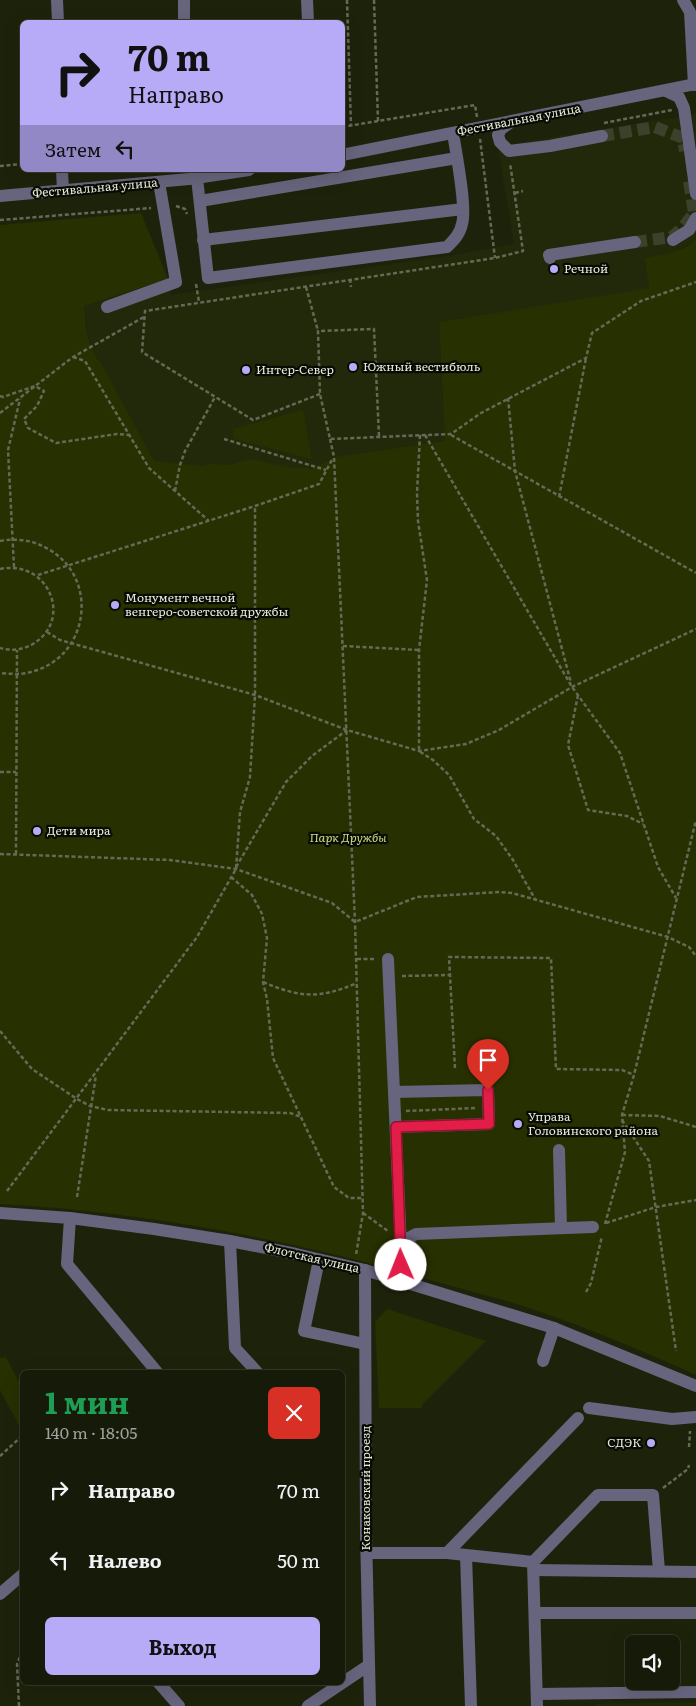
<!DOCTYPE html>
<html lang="ru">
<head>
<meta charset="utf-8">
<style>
	:root { --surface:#161a08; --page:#232716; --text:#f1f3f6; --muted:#9ea19c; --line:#353829; --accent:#b7abf8 }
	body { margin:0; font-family:Literata,serif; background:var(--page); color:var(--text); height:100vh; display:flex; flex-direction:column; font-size:19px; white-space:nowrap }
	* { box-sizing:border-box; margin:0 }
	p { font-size:16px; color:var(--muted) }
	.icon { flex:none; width:28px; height:28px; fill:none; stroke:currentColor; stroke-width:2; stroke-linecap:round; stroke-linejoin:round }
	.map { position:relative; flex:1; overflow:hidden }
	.panel { position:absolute; left:20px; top:1370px; width:325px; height:315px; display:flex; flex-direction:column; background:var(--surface); border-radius:8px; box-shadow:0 5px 20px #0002,0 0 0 1px var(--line) }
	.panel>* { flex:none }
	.banner { position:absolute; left:20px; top:20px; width:325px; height:152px; border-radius:8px; box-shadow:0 5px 20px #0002,0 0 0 1px var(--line); background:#b7abf8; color:#111; overflow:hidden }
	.controls { position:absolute; left:625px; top:1635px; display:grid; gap:10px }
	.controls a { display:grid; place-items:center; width:55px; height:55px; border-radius:8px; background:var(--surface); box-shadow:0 5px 20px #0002,0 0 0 1px var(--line); font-size:25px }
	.pin { position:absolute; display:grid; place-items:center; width:42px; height:42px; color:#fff; margin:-51px -21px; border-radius:50% 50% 50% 0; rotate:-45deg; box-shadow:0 0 5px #0007 }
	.pin .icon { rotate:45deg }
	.me { position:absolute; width:55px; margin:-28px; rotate:359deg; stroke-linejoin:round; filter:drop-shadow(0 0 4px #0008) }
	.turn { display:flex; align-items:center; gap:18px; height:105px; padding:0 25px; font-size:22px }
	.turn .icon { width:65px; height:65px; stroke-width:2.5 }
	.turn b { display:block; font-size:35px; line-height:42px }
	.then { display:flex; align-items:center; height:48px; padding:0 25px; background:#0003; gap:10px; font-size:19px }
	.round { display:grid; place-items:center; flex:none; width:52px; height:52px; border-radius:8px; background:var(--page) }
	.summary { display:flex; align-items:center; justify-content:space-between; height:85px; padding:0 25px }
	h1 { font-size:30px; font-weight:700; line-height:38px; color:#1e9e55 }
	.action { display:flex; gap:10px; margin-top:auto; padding:10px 25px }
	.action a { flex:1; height:58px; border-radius:8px; background:var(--accent); color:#111; font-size:20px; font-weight:700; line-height:58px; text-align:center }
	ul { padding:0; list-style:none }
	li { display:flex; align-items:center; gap:15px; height:70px; padding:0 25px }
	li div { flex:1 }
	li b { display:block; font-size:19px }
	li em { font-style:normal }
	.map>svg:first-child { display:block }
	.built { fill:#22290a }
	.green { fill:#273000 }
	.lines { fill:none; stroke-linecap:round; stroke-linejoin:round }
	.minor-tunnel { stroke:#3b412a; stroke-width:12; stroke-dasharray:12 6; stroke-linecap:butt }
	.path { stroke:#646a55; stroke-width:2.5; stroke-dasharray:4 2.5; stroke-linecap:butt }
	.minor { stroke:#67647d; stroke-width:12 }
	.route-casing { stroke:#92132f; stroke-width:12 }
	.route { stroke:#e11d48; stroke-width:9 }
	.poi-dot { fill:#b7abf8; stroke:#090b03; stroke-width:2 }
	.labels { text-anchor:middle; stroke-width:4.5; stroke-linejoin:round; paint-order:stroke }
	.street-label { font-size:12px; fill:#e6ebdc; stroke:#090b03 }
	.poi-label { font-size:12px; fill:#e6ebdc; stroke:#090b03; text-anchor:start }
	.park-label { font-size:12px; font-style:italic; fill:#c7dd82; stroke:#090b03 }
</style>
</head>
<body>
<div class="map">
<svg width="696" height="1706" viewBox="0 0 696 1706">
	<rect width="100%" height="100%" fill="#1d230b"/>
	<g class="built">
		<polygon points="696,114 696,239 693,242 676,252 645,258 650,288 439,322 445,441 334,457 307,472 180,465 151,461 90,347 84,306 168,279 171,295 448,256 514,244 498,146"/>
		<polygon points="696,1702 696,1706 596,1706 596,1704"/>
	</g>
	<g class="green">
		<path d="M141,213L168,279L84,306C86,325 87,350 101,363L154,461L205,466L207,464L229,465L251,459L293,468H308L310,470L334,457L445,441L439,322L649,288L645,258C662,254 684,253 696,239V1375C644,1351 590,1329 535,1310C504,1299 472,1292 441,1283C297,1241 150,1212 0,1204V225Z"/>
		<polygon points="303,410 312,459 234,439 233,429"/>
		<polygon points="387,1309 486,1341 422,1405 422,1408 379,1408 375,1322"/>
		<polygon points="6,1357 22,1388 22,1431 0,1390 0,1358"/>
	</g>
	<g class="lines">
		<g class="minor-tunnel">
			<polyline points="602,136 655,127 683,138 685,151"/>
			<polyline points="635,242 672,237 683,227 694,213 689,181"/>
		</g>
		<g class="path">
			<polyline points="347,0 351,126"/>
			<polyline points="374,0 378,121 475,105 477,117"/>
			<polyline points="604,123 672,110"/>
			<polyline points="342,127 378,121"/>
			<polyline points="480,139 495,258"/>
			<polyline points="0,166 22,164"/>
			<polyline points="515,193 523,191"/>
			<polyline points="176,206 185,209 187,214"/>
			<polyline points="0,220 151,208"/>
			<polyline points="350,279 351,287"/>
			<polyline points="196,284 199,302"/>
			<polyline points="306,287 318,331"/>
			<polyline points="73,357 85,361 149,468 209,521"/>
			<polyline points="320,394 253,420 142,352 145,311 495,258 523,251 510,163"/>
			<polyline points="0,396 3,397 35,386 44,391 37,406 24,419 28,428 56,443 117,434 129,435"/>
			<polyline points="508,398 515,471 571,683"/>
			<polyline points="0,413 73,357 144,317"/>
			<polyline points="420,435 417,493 418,521 427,580 419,650 419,751 433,760 449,775 474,819 496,836 513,860 535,899"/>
			<polyline points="425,435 572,687 620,753 658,867 676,898"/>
			<polyline points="451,435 696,573"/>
			<polyline points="379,436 374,329 318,331 320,394 330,439 451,434 481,413 586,358 592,333 641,301 696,282"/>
			<polyline points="224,439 326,470"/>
			<polyline points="330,439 334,457 355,922 363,1213 356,1255"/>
			<polyline points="175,491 180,465 185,451 215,397"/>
			<polyline points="559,497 586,358"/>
			<path d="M0,541C17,538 33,540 48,549C99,577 90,655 34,671C23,675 12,674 0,673"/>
			<polyline points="14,567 8,450 20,399"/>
			<path d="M0,569C48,559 74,619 33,644C23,650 11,651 0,648"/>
			<polyline points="38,575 255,506 319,484 333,458"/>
			<polyline points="47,632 60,640 255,695 347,730 419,751 466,744 499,730 572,687 696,629"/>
			<polyline points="343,646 419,650"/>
			<polyline points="578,695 568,745 588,810 627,816 643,824"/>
			<polyline points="0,772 16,772"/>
			<polyline points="0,854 170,860 236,869 332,903 355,922 417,897 500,892 512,893 668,937 689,947 696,956"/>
			<polyline points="16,854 17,650"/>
			<polyline points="236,867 286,782 312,756 347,730"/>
			<polyline points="231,877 252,895 262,914 267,938 263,982 267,999 273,1058 334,1187 349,1198 362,1198"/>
			<polyline points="357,959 376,959"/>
			<polyline points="402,976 450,975"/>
			<path d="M263,982C301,998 319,999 357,983"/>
			<polyline points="0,1031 32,1069 77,1099 90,1106 108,1110 290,1113 301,1117"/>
			<polyline points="455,1068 449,957 551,958 556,1069 622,1070 634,1075"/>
			<polyline points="406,1111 476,1108"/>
			<polyline points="622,1115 660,1116 696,1127"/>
			<polyline points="622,1120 649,1161 676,1351"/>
			<polyline points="7,1191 197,937 236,869 240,812 250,777 255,695 255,506"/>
			<polyline points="77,1197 96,1075"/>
			<polyline points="363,1213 388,1231"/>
			<polyline points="606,1223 656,1207 696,1200"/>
			<polyline points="605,1224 625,1152 622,1115 634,1075 696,820"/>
			<polyline points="586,1292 591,1283 602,1236"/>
			<polyline points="689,1447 690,1431"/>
			<polyline points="0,1456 22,1436"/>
			<polyline points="663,1488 688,1469 689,1465"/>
			<polyline points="19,1706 17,1664 22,1652"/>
		</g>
		<g class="minor">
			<polyline points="57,0 58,22"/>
			<polyline points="184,0 184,22"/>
			<polyline points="307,0 308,22"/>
			<polyline points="683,0 690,12 694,85"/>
			<polyline points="666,91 679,97 684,108 696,194"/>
			<polyline points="511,122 501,129 498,135 500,142 509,151 550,146 602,136"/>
			<polyline points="342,155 696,84"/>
			<polyline points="62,170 63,191"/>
			<path d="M197,178L208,278L447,247C454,240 460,234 462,224C467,207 456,153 453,133"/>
			<polyline points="0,196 189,179 249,170"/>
			<polyline points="200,201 457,158"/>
			<polyline points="203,240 463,209"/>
			<polyline points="673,240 689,230 696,218"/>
			<polyline points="550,258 549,255 635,242"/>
			<polyline points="107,307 176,282 159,182"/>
			<polyline points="388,959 401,1248 401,1282"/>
			<polyline points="394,1092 488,1090 489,1124 396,1127"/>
			<polyline points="559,1150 561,1228"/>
			<polyline points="0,1213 70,1218 154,1229 230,1241 296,1254 365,1270 554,1328 696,1386"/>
			<polyline points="70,1218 67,1264 157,1372"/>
			<polyline points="230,1241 235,1348 257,1372"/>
			<polyline points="401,1242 416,1234 593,1227"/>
			<polyline points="319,1260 304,1331 365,1344"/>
			<polyline points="365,1270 366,1534 370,1706"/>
			<polyline points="543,1361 554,1328"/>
			<polyline points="589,1408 672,1419 696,1417"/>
			<polyline points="367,1553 447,1553 533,1562 598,1495 653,1495 659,1571"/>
			<polyline points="447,1553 578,1418"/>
			<polyline points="466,1555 471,1706"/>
			<polyline points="533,1562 537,1706"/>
			<polyline points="534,1570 696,1572"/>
			<polyline points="0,1594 22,1575"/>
			<polyline points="535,1613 696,1613"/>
			<polyline points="158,1682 179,1706"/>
			<polyline points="537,1694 696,1692"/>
			<polyline points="308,1706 369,1665"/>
		</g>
	</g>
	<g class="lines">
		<defs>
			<polyline id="route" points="401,1265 396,1127 489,1124 488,1090"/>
		</defs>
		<use href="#route" class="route-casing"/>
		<use href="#route" class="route"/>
	</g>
	<g class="poi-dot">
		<circle cx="554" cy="269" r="5"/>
		<circle cx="353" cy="367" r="5"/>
		<circle cx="246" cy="370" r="5"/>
		<circle cx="115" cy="605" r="5"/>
		<circle cx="37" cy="831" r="5"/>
		<circle cx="518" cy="1124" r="5"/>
		<circle cx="651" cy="1443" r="5"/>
	</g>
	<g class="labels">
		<g class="street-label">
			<text transform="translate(519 120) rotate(-11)" y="4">Фестивальная улица</text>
			<text transform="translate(95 188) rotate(-5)" y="4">Фестивальная улица</text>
			<text transform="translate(312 1258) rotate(13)" y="4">Флотская улица</text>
			<text transform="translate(366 1488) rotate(-90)" y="4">Конаковский проезд</text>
		</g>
		<g class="poi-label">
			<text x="564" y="273">Речной</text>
			<text x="363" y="371">Южный вестибюль</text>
			<text x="256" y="374">Интер-Север</text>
			<text x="125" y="602">Монумент вечной<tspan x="125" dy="14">венгеро-советской дружбы</tspan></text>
			<text x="47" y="835">Дети мира</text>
			<text x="528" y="1121">Управа<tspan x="528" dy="14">Головинского района</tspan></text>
			<text x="641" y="1447" text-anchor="end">СДЭК</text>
		</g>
		<g class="park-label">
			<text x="348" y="842">Парк Дружбы</text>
		</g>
	</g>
</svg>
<div class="controls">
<a><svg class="icon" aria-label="sound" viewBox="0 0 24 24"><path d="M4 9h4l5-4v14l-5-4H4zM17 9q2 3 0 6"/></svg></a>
</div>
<div class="pin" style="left:488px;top:1090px;background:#d93025"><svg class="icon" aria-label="arrive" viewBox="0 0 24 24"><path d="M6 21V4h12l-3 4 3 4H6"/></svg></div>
<svg class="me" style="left:401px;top:1265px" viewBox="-20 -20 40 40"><circle r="19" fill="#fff"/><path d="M0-13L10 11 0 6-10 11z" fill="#e11d48"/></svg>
<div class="banner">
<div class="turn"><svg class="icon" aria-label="right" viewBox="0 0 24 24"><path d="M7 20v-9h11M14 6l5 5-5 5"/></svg><div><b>70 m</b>Направо</div></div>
<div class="then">Затем<svg class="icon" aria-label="left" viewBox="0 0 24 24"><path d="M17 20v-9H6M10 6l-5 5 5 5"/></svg></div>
</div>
<section class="panel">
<div class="summary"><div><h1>1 мин</h1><p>140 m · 18:05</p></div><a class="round" style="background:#d93025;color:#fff"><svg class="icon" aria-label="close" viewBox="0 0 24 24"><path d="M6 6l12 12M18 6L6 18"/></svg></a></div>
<ul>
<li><svg class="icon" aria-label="right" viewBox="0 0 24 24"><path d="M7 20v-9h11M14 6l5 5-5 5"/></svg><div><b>Направо</b></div><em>70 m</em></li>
<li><svg class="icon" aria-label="left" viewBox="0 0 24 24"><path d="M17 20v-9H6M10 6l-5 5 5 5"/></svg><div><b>Налево</b></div><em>50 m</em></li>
</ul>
<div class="action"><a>Выход</a></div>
</section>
</div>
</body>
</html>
